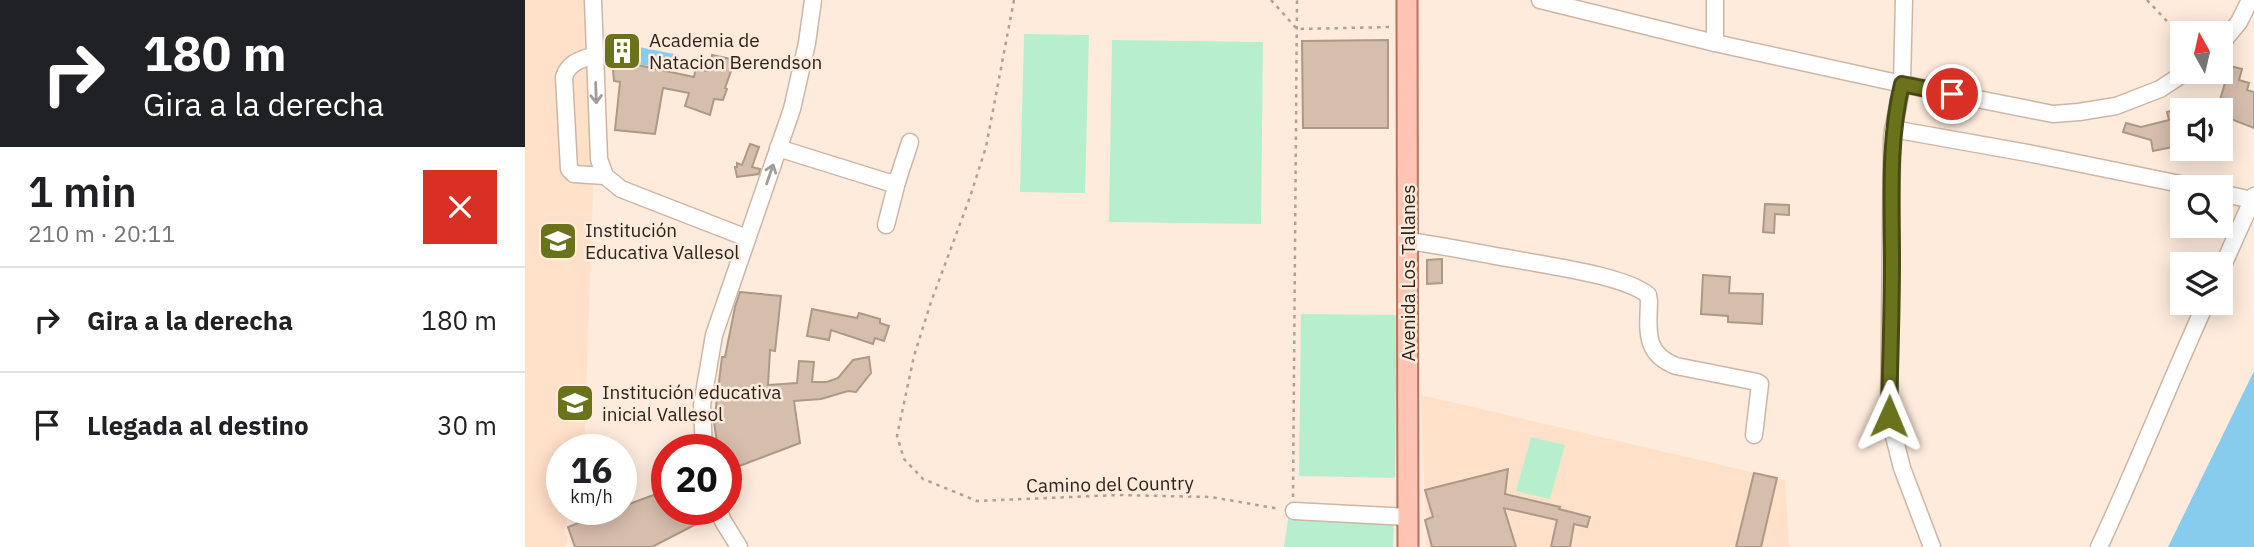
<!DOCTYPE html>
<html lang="es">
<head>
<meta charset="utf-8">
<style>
	:root { --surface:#fff; --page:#f2f2f2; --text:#202124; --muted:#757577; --line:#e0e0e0 }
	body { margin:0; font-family:"IBM Plex Sans",sans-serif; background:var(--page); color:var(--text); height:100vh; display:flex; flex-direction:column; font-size:26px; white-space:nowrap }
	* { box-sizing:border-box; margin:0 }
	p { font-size:23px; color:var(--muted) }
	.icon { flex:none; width:38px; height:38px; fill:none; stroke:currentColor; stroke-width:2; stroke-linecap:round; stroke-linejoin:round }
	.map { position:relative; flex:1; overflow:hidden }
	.drawer { display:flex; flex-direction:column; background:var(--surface); width:525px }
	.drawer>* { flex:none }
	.banner { background:#202124; color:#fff; overflow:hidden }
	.needle { width:46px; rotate:352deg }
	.fabs { position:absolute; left:1645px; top:21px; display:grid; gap:14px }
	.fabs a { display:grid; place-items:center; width:63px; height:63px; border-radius:0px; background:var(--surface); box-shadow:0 4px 18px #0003; font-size:35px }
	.speed { position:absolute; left:21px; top:434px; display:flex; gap:14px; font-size:35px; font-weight:700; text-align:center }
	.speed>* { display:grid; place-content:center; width:91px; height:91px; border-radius:50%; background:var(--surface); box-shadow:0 4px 18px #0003; line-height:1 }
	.speed small { font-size:18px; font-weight:400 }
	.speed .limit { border:10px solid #d22; background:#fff; color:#111 }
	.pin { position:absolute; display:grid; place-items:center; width:60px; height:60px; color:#fff; margin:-30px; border:4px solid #fff; border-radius:50%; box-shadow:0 2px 7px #0007 }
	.me { position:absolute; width:77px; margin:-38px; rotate:1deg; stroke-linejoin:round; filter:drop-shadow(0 0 5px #0008) }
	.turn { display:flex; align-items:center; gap:24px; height:147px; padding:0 28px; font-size:32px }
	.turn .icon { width:91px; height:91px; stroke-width:2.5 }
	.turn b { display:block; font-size:49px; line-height:60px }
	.round { display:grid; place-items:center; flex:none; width:74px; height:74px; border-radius:0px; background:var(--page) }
	.overview { display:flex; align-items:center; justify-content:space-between; height:119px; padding:0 28px }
	h1 { font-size:42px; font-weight:600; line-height:52px }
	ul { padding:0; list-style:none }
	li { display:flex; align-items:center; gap:21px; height:105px; padding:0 28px; border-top:2px solid var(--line) }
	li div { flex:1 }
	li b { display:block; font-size:26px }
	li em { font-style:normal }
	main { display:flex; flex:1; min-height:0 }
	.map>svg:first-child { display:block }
	.built { fill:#ffe0c8 }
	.green { fill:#b7eece }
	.water { fill:#88cced }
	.building { fill:#d6beac; stroke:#ae9886; stroke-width:2 }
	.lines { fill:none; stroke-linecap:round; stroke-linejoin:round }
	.minor-casing { stroke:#cdb6a4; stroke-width:19 }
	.major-casing { stroke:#b6735d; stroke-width:23 }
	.path { stroke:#b0a094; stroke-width:2.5; stroke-dasharray:3.5 5; stroke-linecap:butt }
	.minor { stroke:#fff; stroke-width:16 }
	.major { stroke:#ffc4b3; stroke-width:19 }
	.oneway { stroke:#a09c99 }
	.route-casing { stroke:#454b12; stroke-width:18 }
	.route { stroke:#6a731c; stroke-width:12 }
	.labels { text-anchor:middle; stroke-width:5; stroke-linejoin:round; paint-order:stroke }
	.poi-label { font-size:19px; fill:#2d241d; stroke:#feebdc; text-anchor:start }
	.street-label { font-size:19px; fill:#2d241d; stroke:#feebdc }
</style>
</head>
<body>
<main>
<section class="drawer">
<div class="banner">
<div class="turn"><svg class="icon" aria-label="right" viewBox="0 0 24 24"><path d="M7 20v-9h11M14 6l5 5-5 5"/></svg><div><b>180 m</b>Gira a la derecha</div></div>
</div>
<div class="overview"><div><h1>1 min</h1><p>210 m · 20:11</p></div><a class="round" style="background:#d93025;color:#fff"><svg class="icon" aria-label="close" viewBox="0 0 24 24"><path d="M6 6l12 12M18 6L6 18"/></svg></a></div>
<ul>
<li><svg class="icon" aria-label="right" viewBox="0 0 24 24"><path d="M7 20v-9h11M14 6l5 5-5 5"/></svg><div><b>Gira a la derecha</b></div><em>180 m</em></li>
<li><svg class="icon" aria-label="arrive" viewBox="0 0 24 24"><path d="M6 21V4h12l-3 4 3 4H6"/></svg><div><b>Llegada al destino</b></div><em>30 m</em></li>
</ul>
</section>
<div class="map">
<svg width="1729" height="547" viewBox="0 0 1729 547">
	<rect width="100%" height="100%" fill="#feebdc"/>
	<g class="built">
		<polygon points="0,0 60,0 68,192 59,450 37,450 37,509 46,509 39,531 43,539 40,547 0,547"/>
		<polygon points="896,395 1260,480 1264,547 902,547"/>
	</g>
	<g class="green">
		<polygon points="499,34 564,35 560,193 495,192"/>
		<polygon points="587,40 738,42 736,224 584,222"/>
		<polygon points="776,314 872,315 870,478 774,476"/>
		<polygon points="1006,437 1040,445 1025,499 991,491"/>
		<polygon points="764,513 869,520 868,547 759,547"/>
	</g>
	<g class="water">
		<polygon points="109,46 154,55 151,71 108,63"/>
		<polygon points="1729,371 1729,547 1643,547"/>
	</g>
	<g class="building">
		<polygon points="85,35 107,39 108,64 169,77 171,68 183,71 187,55 210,60 200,88 202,89 198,100 189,99 185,115 160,106 164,93 138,88 130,134 90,130 95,82 89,81"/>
		<polygon points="863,40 863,128 778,128 777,41"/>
		<polygon points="1705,66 1717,69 1714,80 1724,83 1722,90 1729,92 1729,128 1698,116 1700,110 1692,110"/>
		<polygon points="1657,108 1657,145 1628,151 1626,140 1598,132 1601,123 1616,127 1644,120 1642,112"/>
		<polygon points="225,144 234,147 227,167 235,169 234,174 212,177 210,167 212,167 212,163 217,165"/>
		<polygon points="1240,204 1264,205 1264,215 1250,214 1249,233 1238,232"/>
		<polygon points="917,259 917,283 902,284 902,260"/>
		<polygon points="1178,275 1205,277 1204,293 1238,294 1237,324 1203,322 1203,316 1176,314"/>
		<polygon points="215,292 256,296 250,351 245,350 243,385 272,383 274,361 289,362 287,382 302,382 313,378 328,360 344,357 346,373 331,392 323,391 296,399 269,401 275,443 201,471 201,450 193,450 188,415 190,415 197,357 200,357 210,307"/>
		<polygon points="287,309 332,318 334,313 355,319 355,323 364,326 359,341 350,338 348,344 306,330 304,340 282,336"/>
		<polygon points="983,469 980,494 1035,507 1034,509 1065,517 1062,527 1049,524 1045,547 1026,547 1032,520 979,508 991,547 907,547 900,520 908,517 900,490"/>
		<polygon points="1229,473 1252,478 1236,547 1211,547"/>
		<polygon points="142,490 142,509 179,509 183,518 127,547 50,547 43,527 89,509 96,509 96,507"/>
	</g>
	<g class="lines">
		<defs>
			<g id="minor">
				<polyline points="68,0 74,159 80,176 96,189 222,238"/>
				<polyline points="1015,0 1190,43 1377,84 1528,114 1554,112 1591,106 1635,89 1661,72"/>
				<polyline points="1379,0 1377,84 1367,137 1364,416 1377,468 1407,547"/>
				<polyline points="1190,43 1190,0"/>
				<polyline points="1696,44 1714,22 1725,0"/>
				<path d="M70,55C55,60 44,62 39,77L44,169L49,174L80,176"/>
				<polyline points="1368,129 1508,154 1670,187"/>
				<polyline points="253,148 362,182 372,182 385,142"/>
				<polyline points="1696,193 1727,200"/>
				<polyline points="361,225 372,182"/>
				<path d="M883,241C920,246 957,254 994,260C1025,266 1100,276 1123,295L1124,301C1123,331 1119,354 1151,366L1232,382L1235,384L1229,435"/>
				<polyline points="1696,270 1729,196"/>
				<polyline points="179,450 177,405 189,335 267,109 282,43 288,0"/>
				<polyline points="193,509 198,521 214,547"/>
				<polyline points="769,511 883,517"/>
				<path d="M1574,547C1612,466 1644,384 1681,303"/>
			</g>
			<polyline id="major" points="882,0 883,547"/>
		</defs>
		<use href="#minor" class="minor-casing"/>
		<use href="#major" class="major-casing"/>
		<g class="path">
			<polyline points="489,0 461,147 445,197 406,302 389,356 372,436 379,459 398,479 452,501 593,495 686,497 755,509"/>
			<polyline points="746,0 772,29 866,27"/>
			<polyline points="1622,0 1657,37"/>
			<polyline points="768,497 772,0"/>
		</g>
		<use href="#minor" class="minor"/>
		<use href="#major" class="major"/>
	</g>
	<defs><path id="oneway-shaft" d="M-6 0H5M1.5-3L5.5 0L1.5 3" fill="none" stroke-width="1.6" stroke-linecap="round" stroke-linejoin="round" transform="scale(1.75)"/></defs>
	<g class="oneway">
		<use href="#oneway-shaft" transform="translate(71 93) rotate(88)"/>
		<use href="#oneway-shaft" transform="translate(245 174) rotate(-71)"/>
	</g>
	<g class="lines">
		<defs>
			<path id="route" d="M1364,416C1365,364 1367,312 1367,260C1367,201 1363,142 1377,84L1427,94"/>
		</defs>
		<use href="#route" class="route-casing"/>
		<use href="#route" class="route"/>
	</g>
	<defs>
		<symbol id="building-square" viewBox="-11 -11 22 22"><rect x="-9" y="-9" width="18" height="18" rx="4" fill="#6a731c" stroke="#feebdc"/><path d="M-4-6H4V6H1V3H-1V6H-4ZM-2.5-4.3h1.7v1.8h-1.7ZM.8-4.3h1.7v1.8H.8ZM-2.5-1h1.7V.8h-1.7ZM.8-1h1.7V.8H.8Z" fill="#fff"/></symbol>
		<symbol id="school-square" viewBox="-11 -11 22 22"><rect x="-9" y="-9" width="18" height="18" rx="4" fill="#6a731c" stroke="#feebdc"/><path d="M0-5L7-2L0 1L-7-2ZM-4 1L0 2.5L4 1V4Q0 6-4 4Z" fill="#fff"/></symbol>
	</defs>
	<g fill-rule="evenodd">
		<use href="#building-square" x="75" y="29" width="44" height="44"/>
		<use href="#school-square" x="11" y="219" width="44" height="44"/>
		<use href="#school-square" x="28" y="381" width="44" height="44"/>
	</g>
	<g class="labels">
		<g class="poi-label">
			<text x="124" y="47">Academia de<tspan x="124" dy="22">Natacion Berendson</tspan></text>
			<text x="60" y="237">Institución<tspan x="60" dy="22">Educativa Vallesol</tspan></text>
			<text x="77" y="399">Institución educativa<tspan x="77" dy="22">inicial Vallesol</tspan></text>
		</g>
		<g class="street-label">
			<text transform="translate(883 273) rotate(-90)" y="7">Avenida Los Tallanes</text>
			<text transform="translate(585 484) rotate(-1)" y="7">Camino del Country</text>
		</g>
	</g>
</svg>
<div class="fabs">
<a><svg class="needle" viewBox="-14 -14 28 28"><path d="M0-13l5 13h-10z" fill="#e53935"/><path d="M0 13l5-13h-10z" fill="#757577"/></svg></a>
<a><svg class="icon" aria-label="sound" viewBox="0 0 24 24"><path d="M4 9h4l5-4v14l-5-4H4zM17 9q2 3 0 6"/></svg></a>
<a><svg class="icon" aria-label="search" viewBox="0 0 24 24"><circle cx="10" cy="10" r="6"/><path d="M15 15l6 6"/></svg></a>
<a><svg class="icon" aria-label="layers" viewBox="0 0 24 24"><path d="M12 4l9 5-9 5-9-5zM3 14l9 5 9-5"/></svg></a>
</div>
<div class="speed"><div>16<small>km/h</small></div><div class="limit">20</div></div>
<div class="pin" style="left:1427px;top:94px;background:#d93025"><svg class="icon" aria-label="arrive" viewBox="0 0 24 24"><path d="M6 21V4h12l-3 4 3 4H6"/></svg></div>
<svg class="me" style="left:1364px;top:416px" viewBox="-20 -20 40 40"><path d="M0-17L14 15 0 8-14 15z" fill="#6a731c" stroke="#fff" stroke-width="4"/></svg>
</div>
</main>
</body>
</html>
